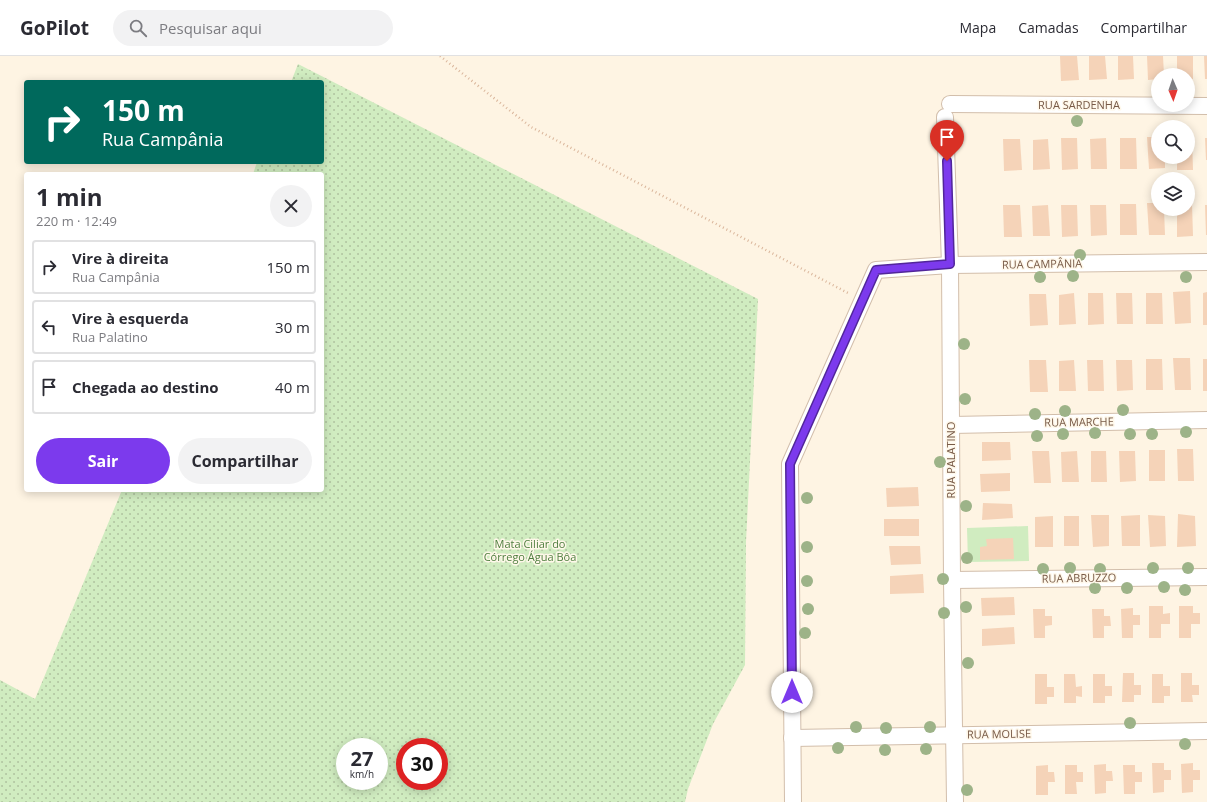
<!DOCTYPE html>
<html lang="pt">
<head>
<meta charset="utf-8">
<style>
	:root { --surface:#fff; --page:#f2f2f3; --text:#2b2b33; --muted:#7c7c81; --line:#e1e1e2; --accent:#7c3aed }
	body { margin:0; font-family:"Open Sans",sans-serif; background:var(--page); color:var(--text); height:100vh; display:flex; flex-direction:column; font-size:15px; white-space:nowrap }
	* { box-sizing:border-box; margin:0 }
	p { font-size:13px; color:var(--muted) }
	.icon { flex:none; width:22px; height:22px; fill:none; stroke:currentColor; stroke-width:2; stroke-linecap:round; stroke-linejoin:round }
	.map { position:relative; flex:1; overflow:hidden }
	.side { position:absolute; left:24px; top:116px; width:300px; height:320px; display:flex; flex-direction:column; background:var(--surface); border-radius:4px; box-shadow:0 2px 10px #0003 }
	.side>* { flex:none }
	.top-card { position:absolute; left:24px; top:24px; width:300px; height:84px; border-radius:4px; box-shadow:0 2px 10px #0003; background:#00695c; color:#fff; overflow:hidden }
	.needle { width:26px; rotate:178deg }
	.fabs { position:absolute; left:1151px; top:12px; display:grid; gap:8px }
	.fabs a { display:grid; place-items:center; width:44px; height:44px; border-radius:50%; background:var(--surface); box-shadow:0 2px 10px #0003; font-size:20px }
	.speed { position:absolute; left:336px; top:682px; display:flex; gap:8px; font-size:20px; font-weight:700; text-align:center }
	.speed>* { display:grid; place-content:center; width:52px; height:52px; border-radius:50%; background:var(--surface); box-shadow:0 2px 10px #0003; line-height:1 }
	.speed small { font-size:10px; font-weight:400 }
	.speed .limit { border:6px solid #d22; background:#fff; color:#111 }
	.pin { position:absolute; display:grid; place-items:center; width:34px; height:34px; color:#fff; margin:-41px -17px; border-radius:50% 50% 50% 0; rotate:-45deg; box-shadow:0 0 4px #0007 }
	.pin .icon { rotate:45deg }
	.me { position:absolute; width:44px; margin:-22px; rotate:0deg; stroke-linejoin:round; filter:drop-shadow(0 0 3px #0008) }
	.turn { display:flex; align-items:center; gap:14px; height:84px; padding:0 12px; font-size:18px }
	.turn .icon { width:52px; height:52px; stroke-width:2.5 }
	.turn b { display:block; font-size:28px; line-height:34px }
	.round { display:grid; place-items:center; flex:none; width:42px; height:42px; border-radius:21px; background:var(--page) }
	.headline { display:flex; align-items:center; justify-content:space-between; height:68px; padding:0 12px }
	h1 { font-size:24px; font-weight:700; line-height:30px }
	.action { display:flex; gap:8px; margin-top:auto; padding:8px 12px }
	.action a { flex:1; height:46px; border-radius:24px; background:var(--accent); color:#fff; font-size:16px; font-weight:700; line-height:46px; text-align:center }
	.action a+a { background:var(--page); color:var(--text) }
	ul { padding:0; list-style:none }
	li { display:flex; align-items:center; gap:12px; height:54px; margin:0 8px 6px; padding:0 4px; border:2px solid var(--line); border-radius:4px }
	li div { flex:1 }
	li b { display:block; font-size:15px }
	li em { font-style:normal }
	header { display:flex; align-items:center; gap:24px; box-sizing:border-box; height:56px; padding:0 20px; background:var(--surface); border-bottom:1px solid var(--line) }
	header strong { font-size:19px }
	nav { display:flex; gap:22px; margin-inline-start:auto; font-size:14px }
	.search { width:280px; height:36px; background:var(--page); display:flex; align-items:center; gap:10px; box-sizing:border-box; padding:0 14px; border-radius:22px; color:var(--muted); font-size:15px }
	.map>svg:first-child { display:block }
	.grass { fill:#d0ecc0 }
	.park { fill:url(#park-dots); fill-rule:evenodd }
	.building { fill:#f5d3b8 }
	.lines { fill:none; stroke-linecap:round; stroke-linejoin:round }
	.minor-casing { stroke:#d2beab; stroke-width:18 }
	.path { stroke:#dab69b; stroke-width:2.5; stroke-dasharray:1 3; stroke-linecap:butt }
	.minor { stroke:#fff; stroke-width:16 }
	.tree { fill:#9db388 }
	.route-casing { stroke:#51269a; stroke-width:10 }
	.route { stroke:#7c3aed; stroke-width:7 }
	.labels { text-anchor:middle; stroke-width:3; stroke-linejoin:round; paint-order:stroke }
	.street-label { font-size:11px; fill:#785a47; stroke:#fff8ea }
	.park-label { font-size:11px; fill:#4e7e3e; stroke:#fff8ea }
</style>
</head>
<body>
<header>
<strong>GoPilot</strong>
<div class="search"><svg class="icon" aria-label="search" viewBox="0 0 24 24"><circle cx="10" cy="10" r="6"/><path d="M15 15l6 6"/></svg>Pesquisar aqui</div>
<nav><a>Mapa</a><a>Camadas</a><a>Compartilhar</a></nav>
</header>
<div class="map">
<svg width="1207" height="746" viewBox="0 0 1207 746">
	<defs>
		<pattern id="park-dots" width="8" height="8" patternUnits="userSpaceOnUse"><rect width="8" height="8" fill="#d0ecc0"/><path d="M2 2h.1M6 6h.1" fill="none" stroke="#aec29e" stroke-width="1.8" stroke-linecap="round"/></pattern>
	</defs>
	<rect width="100%" height="100%" fill="#fef4e3"/>
	<polygon class="grass" points="1028,470 1029,505 968,506 967,472"/>
	<path class="park" d="M298,8L758,243L746,486L745,609L713,668L688,733L685,746H0V624L35,643L122,434H322V118H253L257,106H322V26H291ZM345,691H379V725H345ZM405,691H439V725H405Z"/>
	<g class="building">
		<polygon points="1060,0 1077,0 1079,24 1061,25"/>
		<polygon points="1089,0 1105,0 1107,23 1089,24"/>
		<polygon points="1118,0 1133,0 1134,23 1118,24"/>
		<polygon points="1147,0 1163,0 1164,19 1158,19 1158,23 1148,24"/>
		<polygon points="1177,0 1193,0 1193,23 1188,23 1188,19 1177,19"/>
		<polygon points="1204,0 1207,0 1207,23 1205,23"/>
		<polygon points="1147,81 1158,81 1158,101 1165,101 1165,112 1149,113"/>
		<polygon points="1188,81 1192,81 1193,114 1177,114 1177,101 1188,101"/>
		<polygon points="1061,82 1077,82 1078,113 1062,114"/>
		<polygon points="1106,82 1107,113 1091,113 1090,83"/>
		<polygon points="1120,82 1136,82 1137,113 1120,113"/>
		<polygon points="1205,82 1207,82 1207,104 1206,104"/>
		<polygon points="1003,83 1020,83 1022,114 1004,115"/>
		<polygon points="1048,83 1050,113 1033,114 1033,84"/>
		<polygon points="1147,147 1158,147 1158,153 1164,153 1165,179 1149,179"/>
		<polygon points="1192,147 1193,180 1177,181 1177,153 1188,153 1188,148"/>
		<polygon points="1120,148 1136,148 1137,179 1120,179"/>
		<polygon points="1003,149 1020,149 1022,181 1004,181"/>
		<polygon points="1048,149 1050,180 1033,180 1032,150"/>
		<polygon points="1061,149 1077,149 1078,180 1062,181"/>
		<polygon points="1090,149 1106,149 1107,179 1091,180"/>
		<polygon points="1205,149 1207,149 1207,179 1206,179"/>
		<polygon points="1190,235 1191,267 1175,268 1173,236"/>
		<polygon points="1207,236 1207,269 1203,269 1203,237"/>
		<polygon points="1074,237 1076,268 1059,269 1059,239"/>
		<polygon points="1088,237 1103,237 1104,268 1088,269"/>
		<polygon points="1116,237 1132,237 1133,268 1117,268"/>
		<polygon points="1146,237 1162,237 1163,268 1146,268"/>
		<polygon points="1029,238 1046,238 1048,269 1030,270"/>
		<polygon points="1173,302 1190,302 1191,334 1175,334"/>
		<polygon points="1146,303 1162,303 1163,334 1146,334"/>
		<rect x="1203" y="303" width="4" height="32"/>
		<polygon points="1029,304 1046,304 1048,336 1030,336"/>
		<polygon points="1074,304 1076,335 1059,335 1059,305"/>
		<polygon points="1087,304 1103,304 1104,335 1088,335"/>
		<polygon points="1116,304 1132,304 1133,334 1117,335"/>
		<polygon points="982,386 1010,386 1011,404 982,405"/>
		<polygon points="1177,393 1193,393 1194,425 1178,425"/>
		<rect x="1149" y="394" width="16" height="31"/>
		<polygon points="1032,395 1049,395 1051,427 1034,427"/>
		<polygon points="1077,395 1079,426 1062,426 1061,396"/>
		<polygon points="1091,395 1106,395 1107,426 1091,426"/>
		<polygon points="1119,395 1135,395 1136,425 1120,426"/>
		<polygon points="1010,417 1010,435 981,436 980,418"/>
		<polygon points="918,431 919,450 887,451 886,432"/>
		<polygon points="983,447 1012,448 1013,462 982,464"/>
		<polygon points="1178,458 1195,460 1196,490 1177,491"/>
		<polygon points="1091,459 1109,459 1109,490 1093,491"/>
		<polygon points="1140,459 1140,490 1122,490 1121,460"/>
		<polygon points="1148,459 1165,460 1166,490 1150,491"/>
		<polygon points="1053,460 1053,491 1035,491 1035,461"/>
		<rect x="1064" y="460" width="15" height="30"/>
		<rect x="884" y="463" width="35" height="17"/>
		<polygon points="1013,482 1014,503 980,504 980,491 987,490 986,483"/>
		<polygon points="889,490 920,490 921,508 891,509"/>
		<polygon points="923,518 924,537 890,538 890,520"/>
		<polygon points="1014,541 1015,559 982,560 981,542"/>
		<polygon points="1149,550 1163,550 1163,558 1170,557 1170,568 1161,568 1161,582 1149,582"/>
		<polygon points="1179,550 1193,550 1193,557 1200,557 1200,568 1191,568 1191,582 1179,582"/>
		<polygon points="1133,552 1133,559 1140,559 1140,569 1133,569 1133,582 1122,582 1121,553"/>
		<polygon points="1033,553 1045,553 1045,560 1052,560 1052,569 1045,570 1045,582 1034,582"/>
		<polygon points="1092,553 1104,553 1104,560 1110,560 1111,570 1104,570 1104,582 1093,582"/>
		<polygon points="1014,571 1015,588 982,590 982,573"/>
		<polygon points="1123,617 1134,617 1134,629 1141,629 1141,639 1134,639 1134,646 1122,646"/>
		<polygon points="1181,617 1192,617 1192,629 1199,629 1199,639 1192,639 1193,646 1181,646"/>
		<polygon points="1035,618 1047,618 1047,631 1054,631 1054,641 1047,641 1047,648 1035,648"/>
		<polygon points="1064,618 1075,618 1076,631 1082,630 1082,641 1076,640 1076,647 1064,647"/>
		<polygon points="1093,618 1105,618 1105,630 1112,630 1112,640 1105,640 1105,647 1093,647"/>
		<polygon points="1152,618 1163,618 1163,630 1170,630 1170,640 1164,640 1164,647 1152,647"/>
		<polygon points="1152,707 1164,707 1164,714 1171,714 1171,724 1164,724 1164,736 1153,737"/>
		<polygon points="1193,707 1193,714 1200,714 1200,724 1193,724 1193,736 1182,737 1181,708"/>
		<polygon points="1106,708 1106,715 1112,715 1113,725 1106,725 1106,737 1095,738 1094,709"/>
		<polygon points="1048,709 1048,716 1054,716 1055,726 1048,726 1048,739 1036,739 1036,710"/>
		<polygon points="1065,709 1077,709 1077,716 1083,716 1083,726 1076,726 1077,738 1065,738"/>
		<polygon points="1123,709 1135,709 1135,716 1142,716 1142,726 1135,726 1135,738 1124,738"/>
	</g>
	<g class="lines">
		<defs>
			<g id="minor">
				<polyline points="950,48 1207,50"/>
				<polyline points="945,61 950,209 952,524 955,746"/>
				<polyline points="951,369 1207,364"/>
				<polyline points="952,524 1207,521"/>
				<polyline points="792,682 1207,675"/>
				<polyline points="793,746 790,408 876,214 950,209 1207,206"/>
			</g>
		</defs>
		<use href="#minor" class="minor-casing"/>
		<polyline class="path" points="440,0 531,71 848,237"/>
		<use href="#minor" class="minor"/>
	</g>
	<g class="tree">
		<circle cx="1077" cy="65" r="6"/>
		<circle cx="1080" cy="199" r="6"/>
		<circle cx="1073" cy="220" r="6"/>
		<circle cx="1040" cy="221" r="6"/>
		<circle cx="1186" cy="221" r="6"/>
		<circle cx="964" cy="288" r="6"/>
		<circle cx="965" cy="343" r="6"/>
		<circle cx="1123" cy="354" r="6"/>
		<circle cx="1065" cy="355" r="6"/>
		<circle cx="1035" cy="358" r="6"/>
		<circle cx="1186" cy="376" r="6"/>
		<circle cx="1095" cy="377" r="6"/>
		<circle cx="1063" cy="378" r="6"/>
		<circle cx="1130" cy="378" r="6"/>
		<circle cx="1152" cy="378" r="6"/>
		<circle cx="1037" cy="380" r="6"/>
		<circle cx="940" cy="406" r="6"/>
		<circle cx="807" cy="442" r="6"/>
		<circle cx="966" cy="450" r="6"/>
		<circle cx="807" cy="491" r="6"/>
		<circle cx="967" cy="502" r="6"/>
		<circle cx="1070" cy="512" r="6"/>
		<circle cx="1153" cy="512" r="6"/>
		<circle cx="1188" cy="512" r="6"/>
		<circle cx="1043" cy="513" r="6"/>
		<circle cx="1100" cy="513" r="6"/>
		<circle cx="943" cy="523" r="6"/>
		<circle cx="807" cy="525" r="6"/>
		<circle cx="1164" cy="531" r="6"/>
		<circle cx="1095" cy="532" r="6"/>
		<circle cx="1127" cy="532" r="6"/>
		<circle cx="1185" cy="534" r="6"/>
		<circle cx="966" cy="551" r="6"/>
		<circle cx="808" cy="553" r="6"/>
		<circle cx="944" cy="557" r="6"/>
		<circle cx="805" cy="577" r="6"/>
		<circle cx="968" cy="607" r="6"/>
		<circle cx="1130" cy="667" r="6"/>
		<circle cx="856" cy="671" r="6"/>
		<circle cx="930" cy="671" r="6"/>
		<circle cx="886" cy="672" r="6"/>
		<circle cx="1185" cy="688" r="6"/>
		<circle cx="838" cy="692" r="6"/>
		<circle cx="926" cy="693" r="6"/>
		<circle cx="885" cy="694" r="6"/>
		<circle cx="967" cy="734" r="6"/>
	</g>
	<g class="lines">
		<defs>
			<polyline id="route" points="792,636 790,408 876,214 950,208 947,105"/>
		</defs>
		<use href="#route" class="route-casing"/>
		<use href="#route" class="route"/>
	</g>
	<g class="labels">
		<g class="street-label">
			<text x="1079" y="53">RUA SARDENHA</text>
			<text transform="translate(1042 208) rotate(-1)" y="4">RUA CAMPÂNIA</text>
			<text transform="translate(1079 366) rotate(-1)" y="4">RUA MARCHE</text>
			<text transform="translate(951 404) rotate(-90)" y="4">RUA PALATINO</text>
			<text transform="translate(1079 522) rotate(-1)" y="4">RUA ABRUZZO</text>
			<text transform="translate(999 678) rotate(-1)" y="4">RUA MOLISE</text>
		</g>
		<g class="park-label">
			<text x="530" y="492">Mata Ciliar do<tspan x="530" dy="13">Córrego Água Bôa</tspan></text>
		</g>
	</g>
</svg>
<div class="fabs">
<a><svg class="needle" viewBox="-14 -14 28 28"><path d="M0-13l5 13h-10z" fill="#e53935"/><path d="M0 13l5-13h-10z" fill="#7c7c81"/></svg></a>
<a><svg class="icon" aria-label="search" viewBox="0 0 24 24"><circle cx="10" cy="10" r="6"/><path d="M15 15l6 6"/></svg></a>
<a><svg class="icon" aria-label="layers" viewBox="0 0 24 24"><path d="M12 4l9 5-9 5-9-5zM3 14l9 5 9-5"/></svg></a>
</div>
<div class="speed"><div>27<small>km/h</small></div><div class="limit">30</div></div>
<div class="pin" style="left:947px;top:105px;background:#d93025"><svg class="icon" aria-label="arrive" viewBox="0 0 24 24"><path d="M6 21V4h12l-3 4 3 4H6"/></svg></div>
<svg class="me" style="left:792px;top:636px" viewBox="-20 -20 40 40"><circle r="19" fill="#fff"/><path d="M0-13L10 11 0 6-10 11z" fill="#7c3aed"/></svg>
<div class="top-card">
<div class="turn"><svg class="icon" aria-label="right" viewBox="0 0 24 24"><path d="M7 20v-9h11M14 6l5 5-5 5"/></svg><div><b>150 m</b>Rua Campânia</div></div>
</div>
<section class="side">
<div class="headline"><div><h1>1 min</h1><p>220 m · 12:49</p></div><a class="round"><svg class="icon" aria-label="close" viewBox="0 0 24 24"><path d="M6 6l12 12M18 6L6 18"/></svg></a></div>
<ul>
<li><svg class="icon" aria-label="right" viewBox="0 0 24 24"><path d="M7 20v-9h11M14 6l5 5-5 5"/></svg><div><b>Vire à direita</b><p>Rua Campânia</p></div><em>150 m</em></li>
<li><svg class="icon" aria-label="left" viewBox="0 0 24 24"><path d="M17 20v-9H6M10 6l-5 5 5 5"/></svg><div><b>Vire à esquerda</b><p>Rua Palatino</p></div><em>30 m</em></li>
<li><svg class="icon" aria-label="arrive" viewBox="0 0 24 24"><path d="M6 21V4h12l-3 4 3 4H6"/></svg><div><b>Chegada ao destino</b></div><em>40 m</em></li>
</ul>
<div class="action"><a>Sair</a><a>Compartilhar</a></div>
</section>
</div>
</body>
</html>
